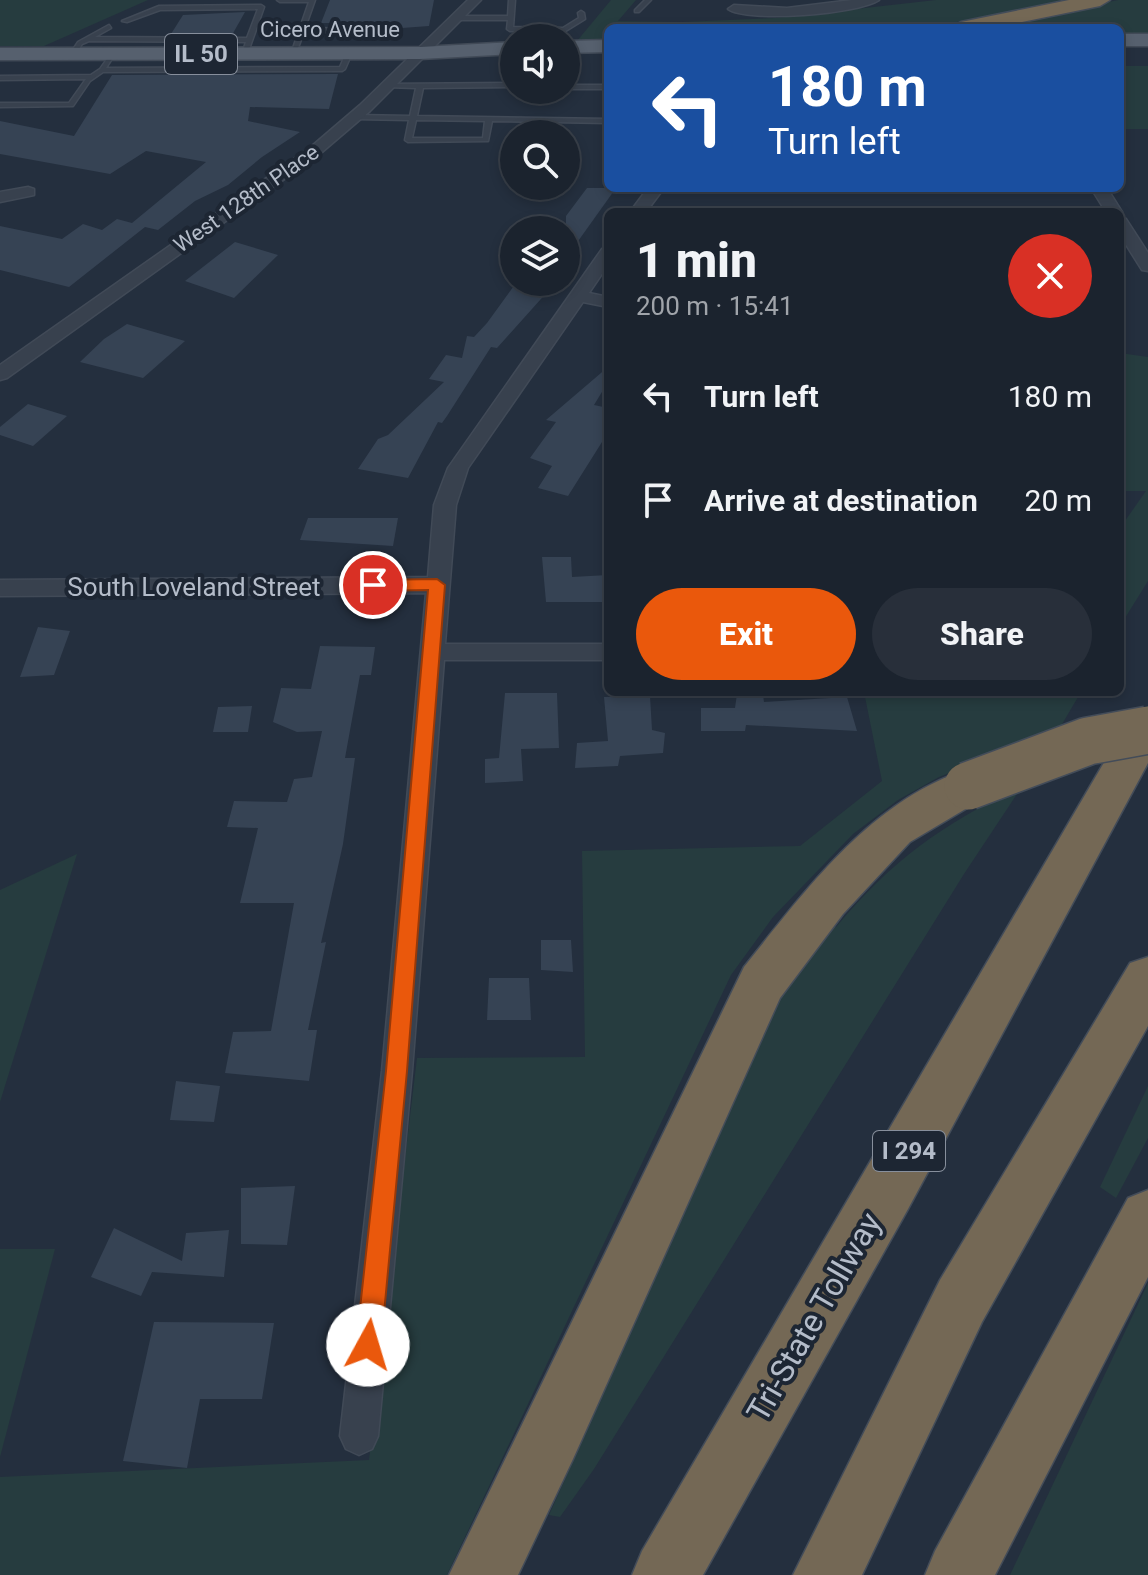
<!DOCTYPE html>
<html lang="en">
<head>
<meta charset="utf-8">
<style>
	:root { --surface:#1b232e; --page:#282f3a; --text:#f1f3f6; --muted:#a0a4aa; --line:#39404a; --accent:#ea580c }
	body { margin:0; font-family:Roboto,sans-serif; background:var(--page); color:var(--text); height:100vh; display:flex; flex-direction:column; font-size:30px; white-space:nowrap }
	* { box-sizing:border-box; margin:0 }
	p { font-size:26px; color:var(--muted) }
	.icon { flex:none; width:44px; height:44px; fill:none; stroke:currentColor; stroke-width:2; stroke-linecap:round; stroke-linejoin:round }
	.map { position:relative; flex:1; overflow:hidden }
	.sheet { position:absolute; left:604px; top:208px; width:520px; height:488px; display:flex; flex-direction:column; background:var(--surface); border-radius:12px; box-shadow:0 4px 12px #0003,0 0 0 2px var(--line) }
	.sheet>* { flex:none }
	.top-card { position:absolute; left:604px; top:24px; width:520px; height:168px; border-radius:12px; box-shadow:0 4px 12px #0003,0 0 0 2px var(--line); background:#1a4fa0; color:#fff; overflow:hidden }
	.controls { position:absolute; left:500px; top:24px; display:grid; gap:16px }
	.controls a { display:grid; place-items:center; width:80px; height:80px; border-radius:50%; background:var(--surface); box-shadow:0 4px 12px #0003,0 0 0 2px var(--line); font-size:40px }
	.pin { position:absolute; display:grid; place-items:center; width:68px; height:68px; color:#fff; margin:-34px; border:4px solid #fff; border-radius:50%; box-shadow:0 2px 8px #0007 }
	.me { position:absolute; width:88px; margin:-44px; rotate:6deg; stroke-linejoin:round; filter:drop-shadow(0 0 6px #0008) }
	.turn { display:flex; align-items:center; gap:28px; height:168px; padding:0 32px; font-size:36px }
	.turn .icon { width:104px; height:104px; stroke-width:2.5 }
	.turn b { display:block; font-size:56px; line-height:68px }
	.round { display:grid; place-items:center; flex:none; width:84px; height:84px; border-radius:42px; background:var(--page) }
	.summary { display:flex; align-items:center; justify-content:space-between; height:136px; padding:0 32px }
	h1 { font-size:48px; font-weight:800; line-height:60px }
	.action { display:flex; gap:16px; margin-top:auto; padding:16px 32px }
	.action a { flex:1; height:92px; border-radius:48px; background:var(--accent); color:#fff; font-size:32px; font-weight:800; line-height:92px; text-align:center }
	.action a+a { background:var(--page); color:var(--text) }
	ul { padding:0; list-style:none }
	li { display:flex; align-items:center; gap:24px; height:104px; padding:0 32px }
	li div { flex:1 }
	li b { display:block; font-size:30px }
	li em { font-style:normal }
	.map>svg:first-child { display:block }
	.green { fill:#263c3f }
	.building { fill:#364354 }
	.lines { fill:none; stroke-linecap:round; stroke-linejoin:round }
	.lane-casing { stroke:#414a57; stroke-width:3 }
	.street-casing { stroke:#414a57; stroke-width:3 }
	.primary-casing { stroke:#414a57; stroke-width:3 }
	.highway-casing { stroke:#434c59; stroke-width:3 }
	.lane { fill:#38414e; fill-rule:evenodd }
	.street { fill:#38414e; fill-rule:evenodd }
	.primary { fill:#56606e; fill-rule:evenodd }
	.highway { fill:#746855; fill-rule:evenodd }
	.highway-bridge-casing { stroke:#434c59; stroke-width:50; stroke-linecap:butt }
	.highway-bridge { stroke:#746855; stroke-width:47 }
	.route { fill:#ea580c; stroke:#983908; stroke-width:2 }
	.labels { text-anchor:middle; stroke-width:8; stroke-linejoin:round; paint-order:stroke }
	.far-street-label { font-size:22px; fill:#b4bcc9; stroke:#1d2633 }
	.shield { fill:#1d2633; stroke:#878f9c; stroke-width:2 }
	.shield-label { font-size:24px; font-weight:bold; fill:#b4bcc9 }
	.street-label { font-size:26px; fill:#b4bcc9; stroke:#1d2633 }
	.near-street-label { font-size:32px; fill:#b4bcc9; stroke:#1d2633 }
</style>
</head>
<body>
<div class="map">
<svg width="1148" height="1575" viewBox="0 0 1148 1575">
	<rect width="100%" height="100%" fill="#242f3e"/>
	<g class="green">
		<polygon points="0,0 148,0 44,46 0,46"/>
		<polygon points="611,0 636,0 618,21 682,22 776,18 936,0 1071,0 926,28 608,28 608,40 577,41"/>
		<polygon points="1118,0 1148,0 1148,35 1120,37 1120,28 984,28"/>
		<rect x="1120" y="66" width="28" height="63"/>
		<polygon points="1120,353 1148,357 1148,581 1120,626 1120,528 1146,491 1120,491"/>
		<polygon points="864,692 1081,692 1058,731 939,777 898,800 853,834 773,917 731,975 447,1575 0,1575 0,1477 369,1460 417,1058 585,1057 582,851 800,846 882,781"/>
		<path d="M1023,785L964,874L594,1469L560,1517L549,1515L780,996L831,926L836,927C894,858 942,825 1023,785Z"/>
		<polygon points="77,854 0,1102 0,890"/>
		<polygon points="1148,1086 1148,1138 1116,1198 1100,1187"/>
		<polygon points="0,1249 55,1249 0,1457"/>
		<polygon points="1148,1283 1148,1575 1010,1575"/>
	</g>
	<g class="building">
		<polygon points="330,0 434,0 429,26 375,30 377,23 321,23"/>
		<polygon points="245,12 232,35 171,34 183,15"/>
		<polygon points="338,74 329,109 250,107 248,121 300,132 262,157 228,185 195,201 158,230 145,227 69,287 0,270 0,226 62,239 83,224 102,230 117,219 132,223 206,162 146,151 110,174 0,154 0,121 74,136 112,75"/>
		<polygon points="587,188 616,188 566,258 566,216"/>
		<polygon points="235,242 278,255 234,298 185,281"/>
		<polygon points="516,283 549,290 497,348 491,347 447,416 442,423 438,422 408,478 358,469 378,439 388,435 444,382 429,379 446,355 462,358 467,336 474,337 487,323"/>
		<polygon points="127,324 185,341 143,378 80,362 104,339"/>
		<polygon points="608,367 608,382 594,405 608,408 608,443 602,442 568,496 538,488 552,466 530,458 556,422 546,420"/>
		<polygon points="28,404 67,416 33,446 0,435 0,427"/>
		<polygon points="308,518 398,518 393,546 300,540"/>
		<polygon points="542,557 571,557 572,577 608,575 608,602 546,602"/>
		<polygon points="38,627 70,631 54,675 20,677"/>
		<polygon points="320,646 375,647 371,675 360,675 345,758 355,758 343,844 321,943 326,942 308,1030 317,1030 309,1081 225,1073 233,1032 271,1031 294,903 240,903 258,828 227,827 234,801 287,802 294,779 312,777 322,731 297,732 273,722 281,688 311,689"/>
		<polygon points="505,693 557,693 559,748 521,749 523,781 485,783 485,759 499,758"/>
		<polygon points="737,694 763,695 764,702 847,697 857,731 746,725 745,731 701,731 701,708 735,708"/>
		<polygon points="650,696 652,730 665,733 663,753 620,756 618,766 575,768 577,743 608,741 604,697"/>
		<polygon points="252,706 248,732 213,732 218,707"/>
		<polygon points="541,940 571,940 573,972 541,970"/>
		<polygon points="489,978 529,978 531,1020 487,1020"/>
		<polygon points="176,1081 220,1086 214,1122 170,1120"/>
		<polygon points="295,1186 287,1245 241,1244 241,1188"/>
		<polygon points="114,1228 182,1261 186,1233 229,1230 224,1277 152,1272 141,1296 91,1277"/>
		<polygon points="154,1322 274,1323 262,1399 200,1399 187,1468 123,1461"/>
	</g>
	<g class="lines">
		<defs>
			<g id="lane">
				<polygon points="277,0 315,0 305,28 368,29 371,31 368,33 304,32 296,53 291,54 309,2 280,2"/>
				<polygon points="509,0 515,0 513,27 563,28 579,18 578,13 581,11 584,13 585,19 564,32 510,31 507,29 508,20 458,20 455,18 458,16 508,16"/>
				<polygon points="645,0 651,0 639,12 635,12 635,10"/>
				<polygon points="261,5 264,7 247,55 242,54 246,42 89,41 82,44 75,55 70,54 78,42 109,25 111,28 95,37 247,38 258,9 160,10 127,22 122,21 159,6"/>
				<polygon points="349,51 352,53 345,69 342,71 103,72 90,81 73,106 0,107 0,103 69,103 86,79 0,80 0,76 91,75 100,69 112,52 115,54 106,68 340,67 346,53"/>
				<path d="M514,83V87L423,88L417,116L608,119V123L492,121L488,141L408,142L405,140L409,120L355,119L352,117L355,115L410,116L416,88L385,87V85L387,84ZM416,120L485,121L483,138H412Z"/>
				<rect x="566" y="85" width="42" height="4"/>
			</g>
			<g id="street">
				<polygon points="468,0 481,0 370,111 322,152 7,378 0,380 0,365 312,146 360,105"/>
				<path d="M852,0H879C859,14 748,23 728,9L734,5L787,8Z"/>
				<polygon points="28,187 34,189 34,195 0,202 0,192"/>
				<polygon points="648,188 664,188 646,212 630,212"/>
				<polygon points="1091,188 1107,188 1122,212 1120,215 1120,212 1106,212"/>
				<polygon points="1120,217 1126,219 1148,253 1148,271 1142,270 1120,235"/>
				<polygon points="608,248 608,265 589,293 608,297 608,307 583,302 468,468 456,505 445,644 608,644 608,660 444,660 412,1071 378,1436 372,1449 359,1455 346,1449 340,1436 382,1071 426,593 0,596 0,580 428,577 434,505 448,468 602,249"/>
			</g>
			<g id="primary">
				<rect x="1120" y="34" width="28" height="12"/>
				<polygon points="608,40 608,52 566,53 566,41"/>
				<polygon points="514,42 514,54 420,59 0,60 0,48 420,47"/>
			</g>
			<g id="highway">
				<polygon points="1069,0 1110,0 1100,6 993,28 950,28 961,22"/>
				<polygon points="1148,708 1148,763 908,1209 703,1575 632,1575 642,1551 1133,713"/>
				<path d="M968,769L984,774L990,786L984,798L910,842L843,914L780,998L573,1459L518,1575H449L744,967C806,890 870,801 968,769Z"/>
				<polygon points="1148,957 1148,1026 982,1322 862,1575 793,1575 940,1280 1130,963"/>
				<polygon points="1148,1190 1148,1277 995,1575 925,1575 935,1551 1128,1198"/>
			</g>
		</defs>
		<use href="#lane" class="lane-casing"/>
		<use href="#street" class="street-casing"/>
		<use href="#primary" class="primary-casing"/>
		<use href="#highway" class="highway-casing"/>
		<use href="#lane" class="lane"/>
		<use href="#street" class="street"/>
		<use href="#primary" class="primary"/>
		<use href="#highway" class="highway"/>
		<defs>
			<polyline id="highway-bridge" points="968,786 1088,741 1148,730"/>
		</defs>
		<use href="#highway-bridge" class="highway-bridge-casing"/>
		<use href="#highway-bridge" class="highway-bridge"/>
	</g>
	<polygon class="route" points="437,579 445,585 407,1071 381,1345 377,1354 368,1358 359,1354 356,1345 386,1071 428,590 373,591 366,585 373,580"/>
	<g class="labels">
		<g class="far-street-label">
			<text x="330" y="37">Cicero Avenue</text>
			<text transform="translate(246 198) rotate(-35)" y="8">West 128th Place</text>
		</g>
		<g class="shield">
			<rect x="165" y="34" width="72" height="40" rx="6"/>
			<rect x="873" y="1131" width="72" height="40" rx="6"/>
		</g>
		<g class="shield-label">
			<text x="201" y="62">IL 50</text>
			<text x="909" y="1159">I 294</text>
		</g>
		<g class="street-label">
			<text x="194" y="596">South Loveland Street</text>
		</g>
		<g class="near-street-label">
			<text transform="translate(814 1317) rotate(-60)" y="11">Tri-State Tollway</text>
		</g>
	</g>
</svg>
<div class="controls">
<a><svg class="icon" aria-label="sound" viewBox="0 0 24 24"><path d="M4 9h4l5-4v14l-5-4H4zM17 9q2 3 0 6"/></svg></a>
<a><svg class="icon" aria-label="search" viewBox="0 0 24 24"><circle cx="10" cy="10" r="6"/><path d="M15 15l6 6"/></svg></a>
<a><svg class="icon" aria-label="layers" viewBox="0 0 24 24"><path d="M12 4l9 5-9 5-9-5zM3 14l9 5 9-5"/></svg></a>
</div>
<div class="pin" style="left:373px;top:585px;background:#d93025"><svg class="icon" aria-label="arrive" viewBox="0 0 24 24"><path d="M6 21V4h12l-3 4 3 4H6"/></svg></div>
<svg class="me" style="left:368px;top:1345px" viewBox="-20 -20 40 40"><circle r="19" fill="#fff"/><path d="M0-13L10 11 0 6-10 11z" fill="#ea580c"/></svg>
<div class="top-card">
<div class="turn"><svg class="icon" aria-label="left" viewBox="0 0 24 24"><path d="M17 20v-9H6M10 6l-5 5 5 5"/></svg><div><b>180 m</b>Turn left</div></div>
</div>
<section class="sheet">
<div class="summary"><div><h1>1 min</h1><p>200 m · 15:41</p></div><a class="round" style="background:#d93025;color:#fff"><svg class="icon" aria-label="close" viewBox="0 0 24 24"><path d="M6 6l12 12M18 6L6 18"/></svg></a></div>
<ul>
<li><svg class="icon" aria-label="left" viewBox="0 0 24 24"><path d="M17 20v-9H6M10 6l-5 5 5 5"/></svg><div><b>Turn left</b></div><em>180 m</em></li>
<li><svg class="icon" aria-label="arrive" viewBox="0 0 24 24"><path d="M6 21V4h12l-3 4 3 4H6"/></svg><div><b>Arrive at destination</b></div><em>20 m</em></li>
</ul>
<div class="action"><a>Exit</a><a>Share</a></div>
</section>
</div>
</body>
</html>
